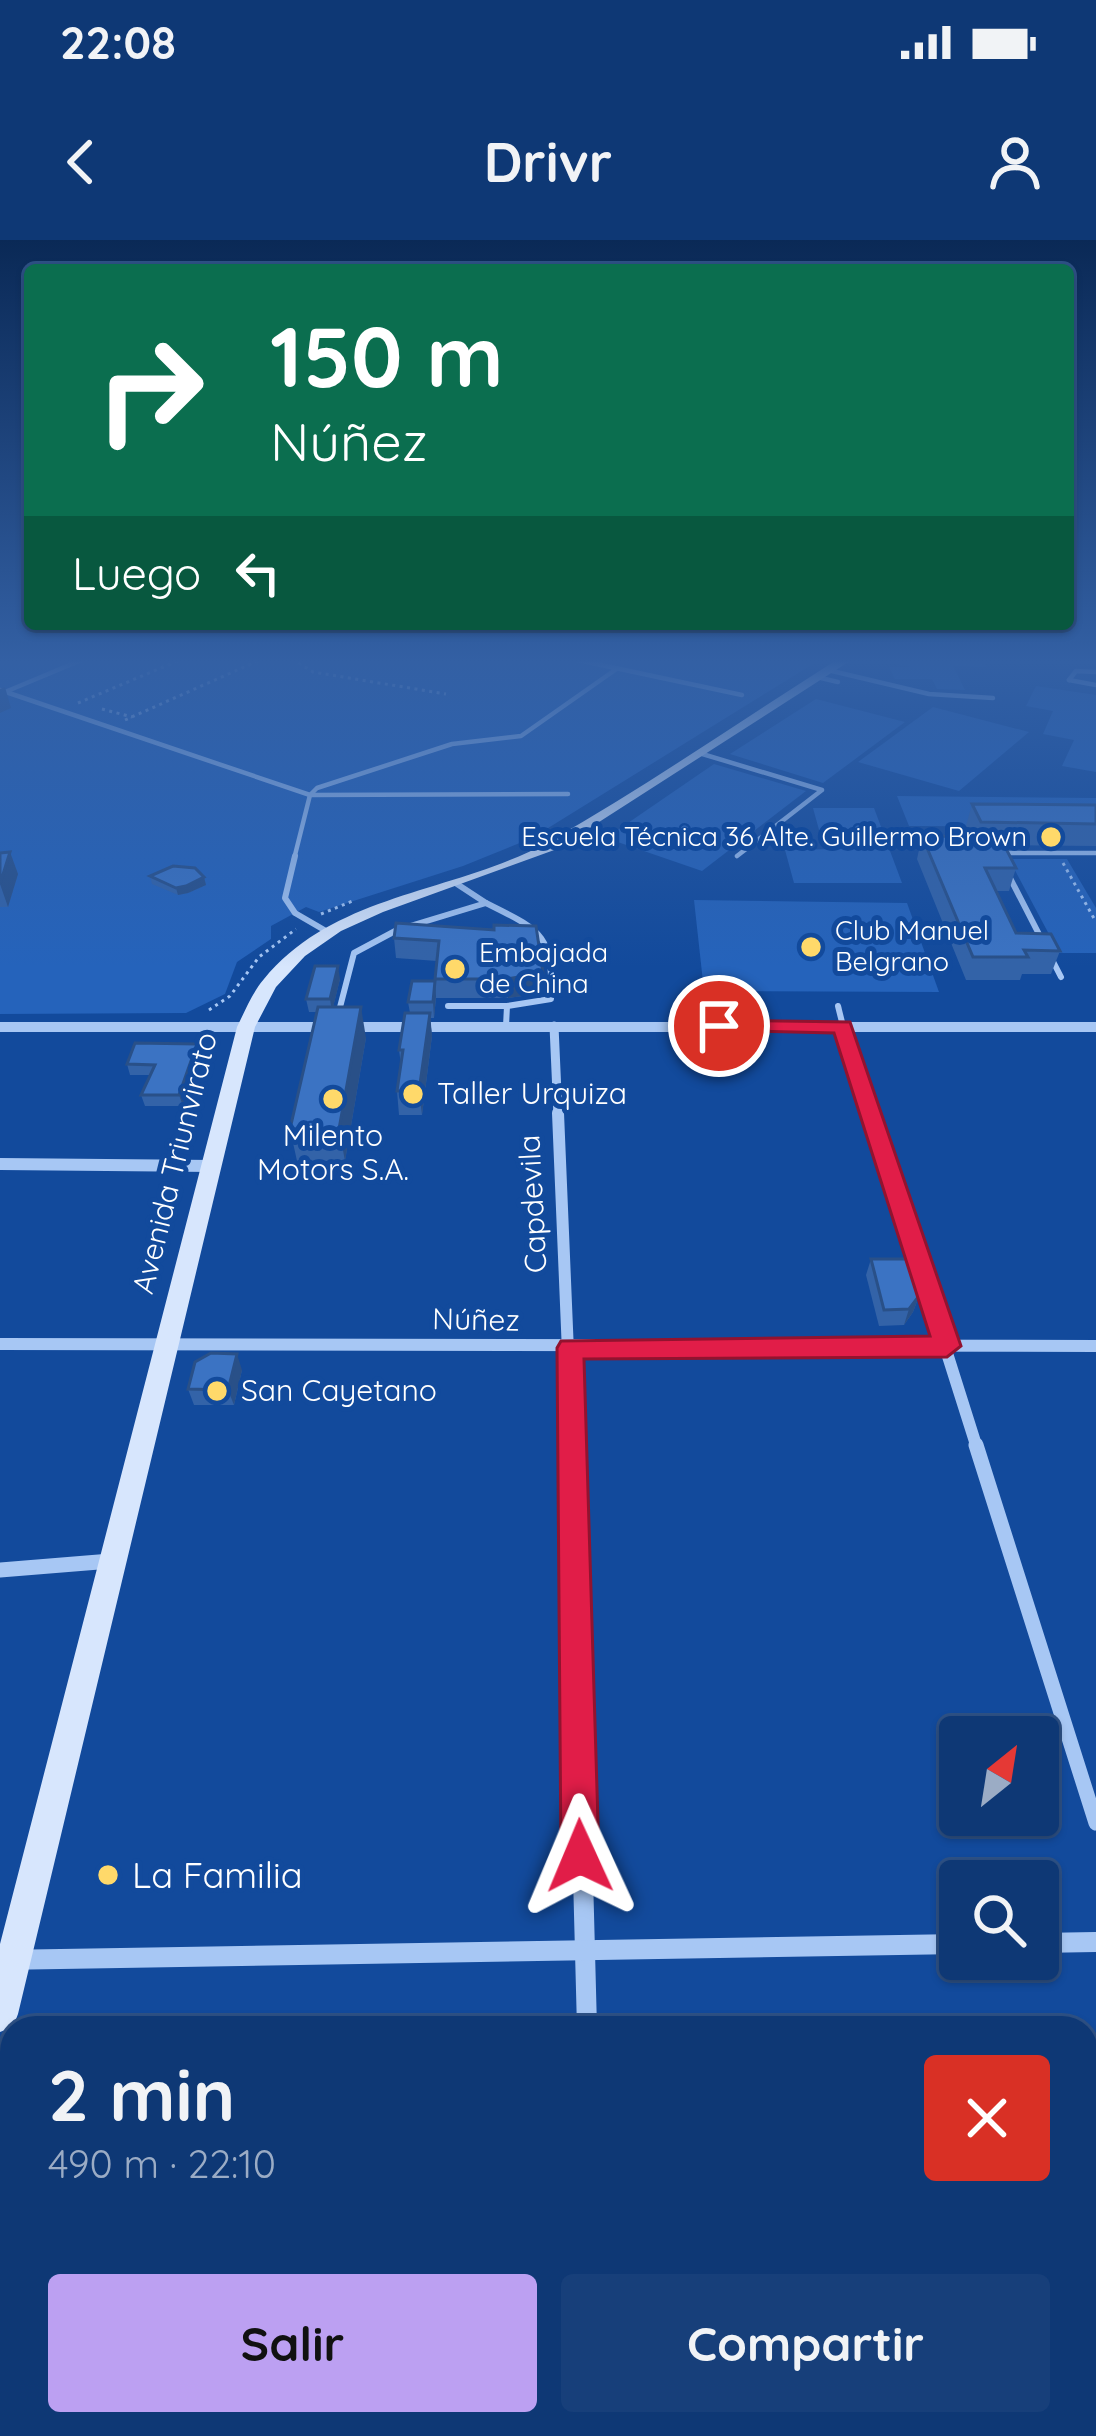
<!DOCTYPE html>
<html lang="es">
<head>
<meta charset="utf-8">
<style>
	:root { --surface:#0e3875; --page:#173f7a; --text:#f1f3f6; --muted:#9bacc5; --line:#2e5287; --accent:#bca0f2 }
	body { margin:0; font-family:Quicksand,sans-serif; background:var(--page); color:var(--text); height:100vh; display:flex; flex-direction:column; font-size:45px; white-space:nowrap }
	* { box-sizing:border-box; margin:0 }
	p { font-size:39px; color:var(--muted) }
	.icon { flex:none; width:66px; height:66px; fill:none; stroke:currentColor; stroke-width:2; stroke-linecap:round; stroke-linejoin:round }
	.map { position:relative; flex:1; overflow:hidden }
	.sheet { position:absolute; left:0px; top:1776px; width:1098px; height:420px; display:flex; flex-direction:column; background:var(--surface); border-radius:36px 36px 0 0; box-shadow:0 3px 9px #0004,0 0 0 3px var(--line) }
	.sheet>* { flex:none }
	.top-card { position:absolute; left:24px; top:24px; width:1050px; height:366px; border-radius:12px; box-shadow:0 3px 9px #0004,0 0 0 3px var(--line); background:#0b6e4f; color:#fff; overflow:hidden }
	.needle { width:78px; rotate:30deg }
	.fabs { position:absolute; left:939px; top:1476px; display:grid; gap:24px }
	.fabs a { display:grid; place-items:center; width:120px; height:120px; border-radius:12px; background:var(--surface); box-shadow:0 3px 9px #0004,0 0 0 3px var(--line); font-size:60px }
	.pin { position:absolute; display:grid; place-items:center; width:102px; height:102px; color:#fff; margin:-51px; border:6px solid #fff; border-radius:50%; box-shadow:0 3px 12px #0007 }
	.me { position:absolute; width:132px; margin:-66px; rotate:359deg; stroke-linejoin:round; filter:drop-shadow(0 0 9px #0008) }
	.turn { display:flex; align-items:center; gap:42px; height:252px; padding:0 48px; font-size:54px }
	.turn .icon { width:156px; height:156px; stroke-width:2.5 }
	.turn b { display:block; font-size:84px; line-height:102px }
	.then { display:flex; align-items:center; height:114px; padding:0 48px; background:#0003; gap:24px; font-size:45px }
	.round { display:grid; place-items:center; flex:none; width:126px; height:126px; border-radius:12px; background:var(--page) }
	.head { display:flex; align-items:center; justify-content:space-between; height:204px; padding:0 48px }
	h1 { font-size:72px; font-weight:700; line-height:90px }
	.action { display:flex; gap:24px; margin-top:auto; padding:24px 48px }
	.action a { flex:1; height:138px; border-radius:12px; background:var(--accent); color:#111; font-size:48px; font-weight:700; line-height:138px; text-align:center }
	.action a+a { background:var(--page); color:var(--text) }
	.status { display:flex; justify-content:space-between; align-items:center; height:84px; padding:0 60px; background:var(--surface); direction:ltr }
	.status svg { height:33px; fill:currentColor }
	header { display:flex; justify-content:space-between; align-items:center; height:156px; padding:0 48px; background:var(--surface); font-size:54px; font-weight:700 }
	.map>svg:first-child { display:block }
	.green { fill:#2563bb }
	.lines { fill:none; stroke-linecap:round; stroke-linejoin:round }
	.path { stroke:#a7c7f4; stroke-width:3; stroke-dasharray:3 4.5; stroke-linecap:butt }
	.service-far1 { stroke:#a7c7f4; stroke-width:4.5 }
	.service { stroke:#a7c7f4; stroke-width:6 }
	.minor-far3 { stroke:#a7c7f4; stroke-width:9 }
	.minor-far2 { stroke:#a7c7f4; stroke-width:12 }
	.minor-far1 { stroke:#a7c7f4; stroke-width:15 }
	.minor { stroke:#a7c7f4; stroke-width:20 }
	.tertiary { fill:#a7c7f4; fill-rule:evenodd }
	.secondary { fill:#d7e6fd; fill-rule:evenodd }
	.wall { fill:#3363a8 }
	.shaded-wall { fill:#295088 }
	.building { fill:#3b73c3; stroke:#295088; stroke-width:3 }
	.route { fill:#e11d48; stroke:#92132f; stroke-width:3 }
	.poi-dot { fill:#ffd96a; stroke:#124a9c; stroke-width:4.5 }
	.labels { text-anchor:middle; stroke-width:10; stroke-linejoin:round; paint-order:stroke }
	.far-poi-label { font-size:27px; fill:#fff; stroke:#124a9c; text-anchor:start }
	.poi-label { font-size:30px; fill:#fff; stroke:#124a9c; text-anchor:start }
	.street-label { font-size:30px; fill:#fff; stroke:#124a9c }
	.near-poi-label { font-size:36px; fill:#fff; stroke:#124a9c; text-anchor:start }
</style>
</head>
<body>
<div class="status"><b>22:08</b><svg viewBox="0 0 49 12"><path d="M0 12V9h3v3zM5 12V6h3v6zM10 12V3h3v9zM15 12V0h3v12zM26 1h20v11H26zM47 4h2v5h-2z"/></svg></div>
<header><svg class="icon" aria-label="back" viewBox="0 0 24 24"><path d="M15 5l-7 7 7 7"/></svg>Drivr<svg class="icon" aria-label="person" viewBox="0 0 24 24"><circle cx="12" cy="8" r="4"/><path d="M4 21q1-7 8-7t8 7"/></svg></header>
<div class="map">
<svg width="1096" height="2196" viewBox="0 0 1096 2196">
	<rect width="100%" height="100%" fill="#124a9c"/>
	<g class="green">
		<polygon points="0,419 821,419 532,598 463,626 319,672 306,667 271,686 271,699 237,722 225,754 186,773 0,774"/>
		<polygon points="897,419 982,419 986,427 953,426 965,450 937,449 932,439 895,439 889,427 911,427 899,425"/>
		<polygon points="1036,446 1096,455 1096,532 1062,526 1074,500 1043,494 1053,471 1026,466"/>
		<polygon points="816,459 905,482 823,543 730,514"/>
		<polygon points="933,467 1029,492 959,551 858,522"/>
		<polygon points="714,524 806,551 702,631 606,598"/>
		<polygon points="897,556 1096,558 1096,587 909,586"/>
		<polygon points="813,568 874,568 902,643 794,643 785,610 836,609 824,608"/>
		<polygon points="1009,619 1067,619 1096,668 1096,713 1059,713"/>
		<polygon points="694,660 907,663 939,752 704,751"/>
	</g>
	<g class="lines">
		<g class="path">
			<polyline points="292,419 313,432 446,454"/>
			<polyline points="78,463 182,419"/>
			<polyline points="102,469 132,477"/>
			<polyline points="125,480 262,419"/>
			<polyline points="1063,623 1096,682"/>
			<polyline points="321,674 355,660"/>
			<polyline points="209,770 230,756 259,717 296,689"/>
		</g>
		<g class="service-far1">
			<polyline points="573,419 742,455"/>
			<polyline points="832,431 929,454 993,458"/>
			<polyline points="821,438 838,442"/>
			<polyline points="1069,440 1076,431 1096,432"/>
			<polyline points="1069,440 1096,445"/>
			<polyline points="0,450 310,555 568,554"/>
			<polyline points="5,452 84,419"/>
			<polyline points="699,513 822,550 737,616"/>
			<polyline points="999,613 1096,613"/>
			<polyline points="294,619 310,555 317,548 452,504 521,496 615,430"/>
		</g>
		<g class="service">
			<polyline points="295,616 285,658 295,673 326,691"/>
			<polyline points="1008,634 1061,737"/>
			<polyline points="457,644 486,663"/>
			<polyline points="448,766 507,766"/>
			<polyline points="838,766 843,786"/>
			<path d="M339,771L354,713L397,690L486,663C542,691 553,694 551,759L507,766L506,786"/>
		</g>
		<g class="minor-far3">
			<polyline points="554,786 558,876"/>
			<polyline points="843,786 871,876"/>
		</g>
		<g class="minor-far2">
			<polyline points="558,873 572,1208"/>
			<polyline points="871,873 977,1208"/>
			<polyline points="0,924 213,926"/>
			<polyline points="0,1104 1096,1106"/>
		</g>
		<g class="minor-far1">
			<polyline points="572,1205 583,1639"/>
			<polyline points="976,1205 1096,1583"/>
			<polyline points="0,1330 111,1321"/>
		</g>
		<g class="minor">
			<polyline points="583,1636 587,1788"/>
			<polyline points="1038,1703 1096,1702"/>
			<polyline points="0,1720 960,1704"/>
			<polyline points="612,2184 612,2196"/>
		</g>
		<rect class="tertiary" x="0" y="782" width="1096" height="10"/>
		<path class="secondary" d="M838,419H853L557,609L383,672L341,691L305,716L276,747L255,787L18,1774L13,1787L0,1792V1704L237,787C245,771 252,753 264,739C337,651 456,654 550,601C648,545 742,480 838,419Z"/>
	</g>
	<g class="wall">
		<polygon points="972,564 1096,565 1096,606 1004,605 1016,628 1009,651 996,651 1016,693 1060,711 1051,734 1022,734 1020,740 966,740 917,619 922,596 971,597 966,586"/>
		<polygon points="10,612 18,634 8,667 0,667 0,613"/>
		<polygon points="150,636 204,637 206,645 188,653 178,655 152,644"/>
		<polygon points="494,690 544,753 508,758 436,758 434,778 430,778 432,796 422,875 399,875 397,851 401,825 399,810 410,773 408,762 435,741 437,721 396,718 394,698"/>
		<polygon points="340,739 333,767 366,798 345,921 297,921 290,889 317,772 309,772 306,759"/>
		<polygon points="200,815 183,866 145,866 141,855 150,835 130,835 127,824"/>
		<polygon points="871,1019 919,1056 913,1072 904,1085 879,1086 866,1035"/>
		<polygon points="242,1130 234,1165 194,1165 188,1149"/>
	</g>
	<g class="shaded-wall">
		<polygon points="5,447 11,468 0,473 0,449"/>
		<polygon points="10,612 18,634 8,667 0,644"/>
		<polygon points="204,637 206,645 188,653 178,655 176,648"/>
		<polygon points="338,726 340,739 332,772 330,759"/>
		<polygon points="543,733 544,753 508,758 507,739"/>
		<polygon points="435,742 436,757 434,778 433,762"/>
		<polygon points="361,767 366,798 345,921 339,889"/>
		<polygon points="430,773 432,796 422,875 419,851"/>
		<polygon points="197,804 200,815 183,866 179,855"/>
		<polygon points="919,1056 913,1072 904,1085 909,1069"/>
		<polygon points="237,1114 242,1130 234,1165 228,1150"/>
	</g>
	<g class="building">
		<polygon points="972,564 1096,565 1096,584 981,582"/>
		<polygon points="922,596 1000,597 1016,628 985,628 1016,693 1051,694 1060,711 1024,710 1028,717 973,717"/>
		<polygon points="10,612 0,644 0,613"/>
		<polygon points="173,626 195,628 204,637 186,646 176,648 150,636"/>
		<polygon points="396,683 494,690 494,685 536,686 543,733 507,739 435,739 439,701 394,698"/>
		<polygon points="315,726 338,726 330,759 306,759"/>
		<polygon points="412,741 435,741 433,762 408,762"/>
		<polygon points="318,767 361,767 339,889 290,889"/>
		<polygon points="405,773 430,773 419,851 397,851 403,810 399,810"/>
		<polygon points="135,803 197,804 179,855 141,855 155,825 127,824"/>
		<polygon points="871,1019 908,1019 919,1056 909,1069 884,1070"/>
		<polygon points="211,1113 237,1114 228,1150 188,1149 195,1122"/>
	</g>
	<linearGradient id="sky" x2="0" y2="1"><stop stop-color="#0a2956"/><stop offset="0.58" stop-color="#3360a4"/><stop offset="1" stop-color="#3360a4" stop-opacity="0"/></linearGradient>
	<rect width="1096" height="727" fill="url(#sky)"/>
	<polygon class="route" points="719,780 850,782 961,1106 947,1117 584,1119 599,1616 593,1629 580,1635 567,1629 561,1616 557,1108 561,1101 930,1096 834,793 712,790 712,782"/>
	<g class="poi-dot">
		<circle cx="1051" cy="597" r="12"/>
		<circle cx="811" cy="707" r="12"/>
		<circle cx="455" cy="729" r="12"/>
		<circle cx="413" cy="854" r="12"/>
		<circle cx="333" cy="859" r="12"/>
		<circle cx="217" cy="1151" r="12"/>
		<circle cx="108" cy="1635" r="12"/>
	</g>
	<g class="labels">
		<g class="far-poi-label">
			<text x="1027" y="606" text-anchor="end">Escuela Técnica 36 Alte. Guillermo Brown</text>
			<text x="835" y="700">Club Manuel<tspan x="835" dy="31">Belgrano</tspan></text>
			<text x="479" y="722">Embajada<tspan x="479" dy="31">de China</tspan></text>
		</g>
		<g class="poi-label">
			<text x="437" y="864">Taller Urquiza</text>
			<text x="333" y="906" text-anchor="middle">Milento<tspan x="333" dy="34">Motors S.A.</tspan></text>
			<text x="241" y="1161">San Cayetano</text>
		</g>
		<g class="street-label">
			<text transform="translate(175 923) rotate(-76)" y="10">Avenida Triunvirato</text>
			<text transform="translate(533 964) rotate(-93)" y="10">Capdevila</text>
			<text transform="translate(476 1080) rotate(1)" y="10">Núñez</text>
		</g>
		<g class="near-poi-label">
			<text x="132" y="1648">La Familia</text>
		</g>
	</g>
</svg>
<div class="fabs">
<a><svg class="needle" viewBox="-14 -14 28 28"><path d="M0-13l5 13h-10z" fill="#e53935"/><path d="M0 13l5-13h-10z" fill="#9bacc5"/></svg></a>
<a><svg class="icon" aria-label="search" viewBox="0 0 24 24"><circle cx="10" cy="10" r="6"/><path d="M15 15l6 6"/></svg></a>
</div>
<div class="pin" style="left:719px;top:786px;background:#d93025"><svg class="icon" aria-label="arrive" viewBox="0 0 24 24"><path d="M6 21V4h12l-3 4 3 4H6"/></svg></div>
<svg class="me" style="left:580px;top:1616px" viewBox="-20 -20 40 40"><path d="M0-17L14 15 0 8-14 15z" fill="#e11d48" stroke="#fff" stroke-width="4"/></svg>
<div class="top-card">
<div class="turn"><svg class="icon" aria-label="right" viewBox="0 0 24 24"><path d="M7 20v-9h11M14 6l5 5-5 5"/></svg><div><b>150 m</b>Núñez</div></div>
<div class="then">Luego<svg class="icon" aria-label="left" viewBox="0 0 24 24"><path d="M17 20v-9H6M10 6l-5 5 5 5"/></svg></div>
</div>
<section class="sheet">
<div class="head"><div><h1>2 min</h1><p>490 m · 22:10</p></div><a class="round" style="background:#d93025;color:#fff"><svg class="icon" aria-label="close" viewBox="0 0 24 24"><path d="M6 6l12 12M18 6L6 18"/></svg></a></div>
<div class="action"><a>Salir</a><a>Compartir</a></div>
</section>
</div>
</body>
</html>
